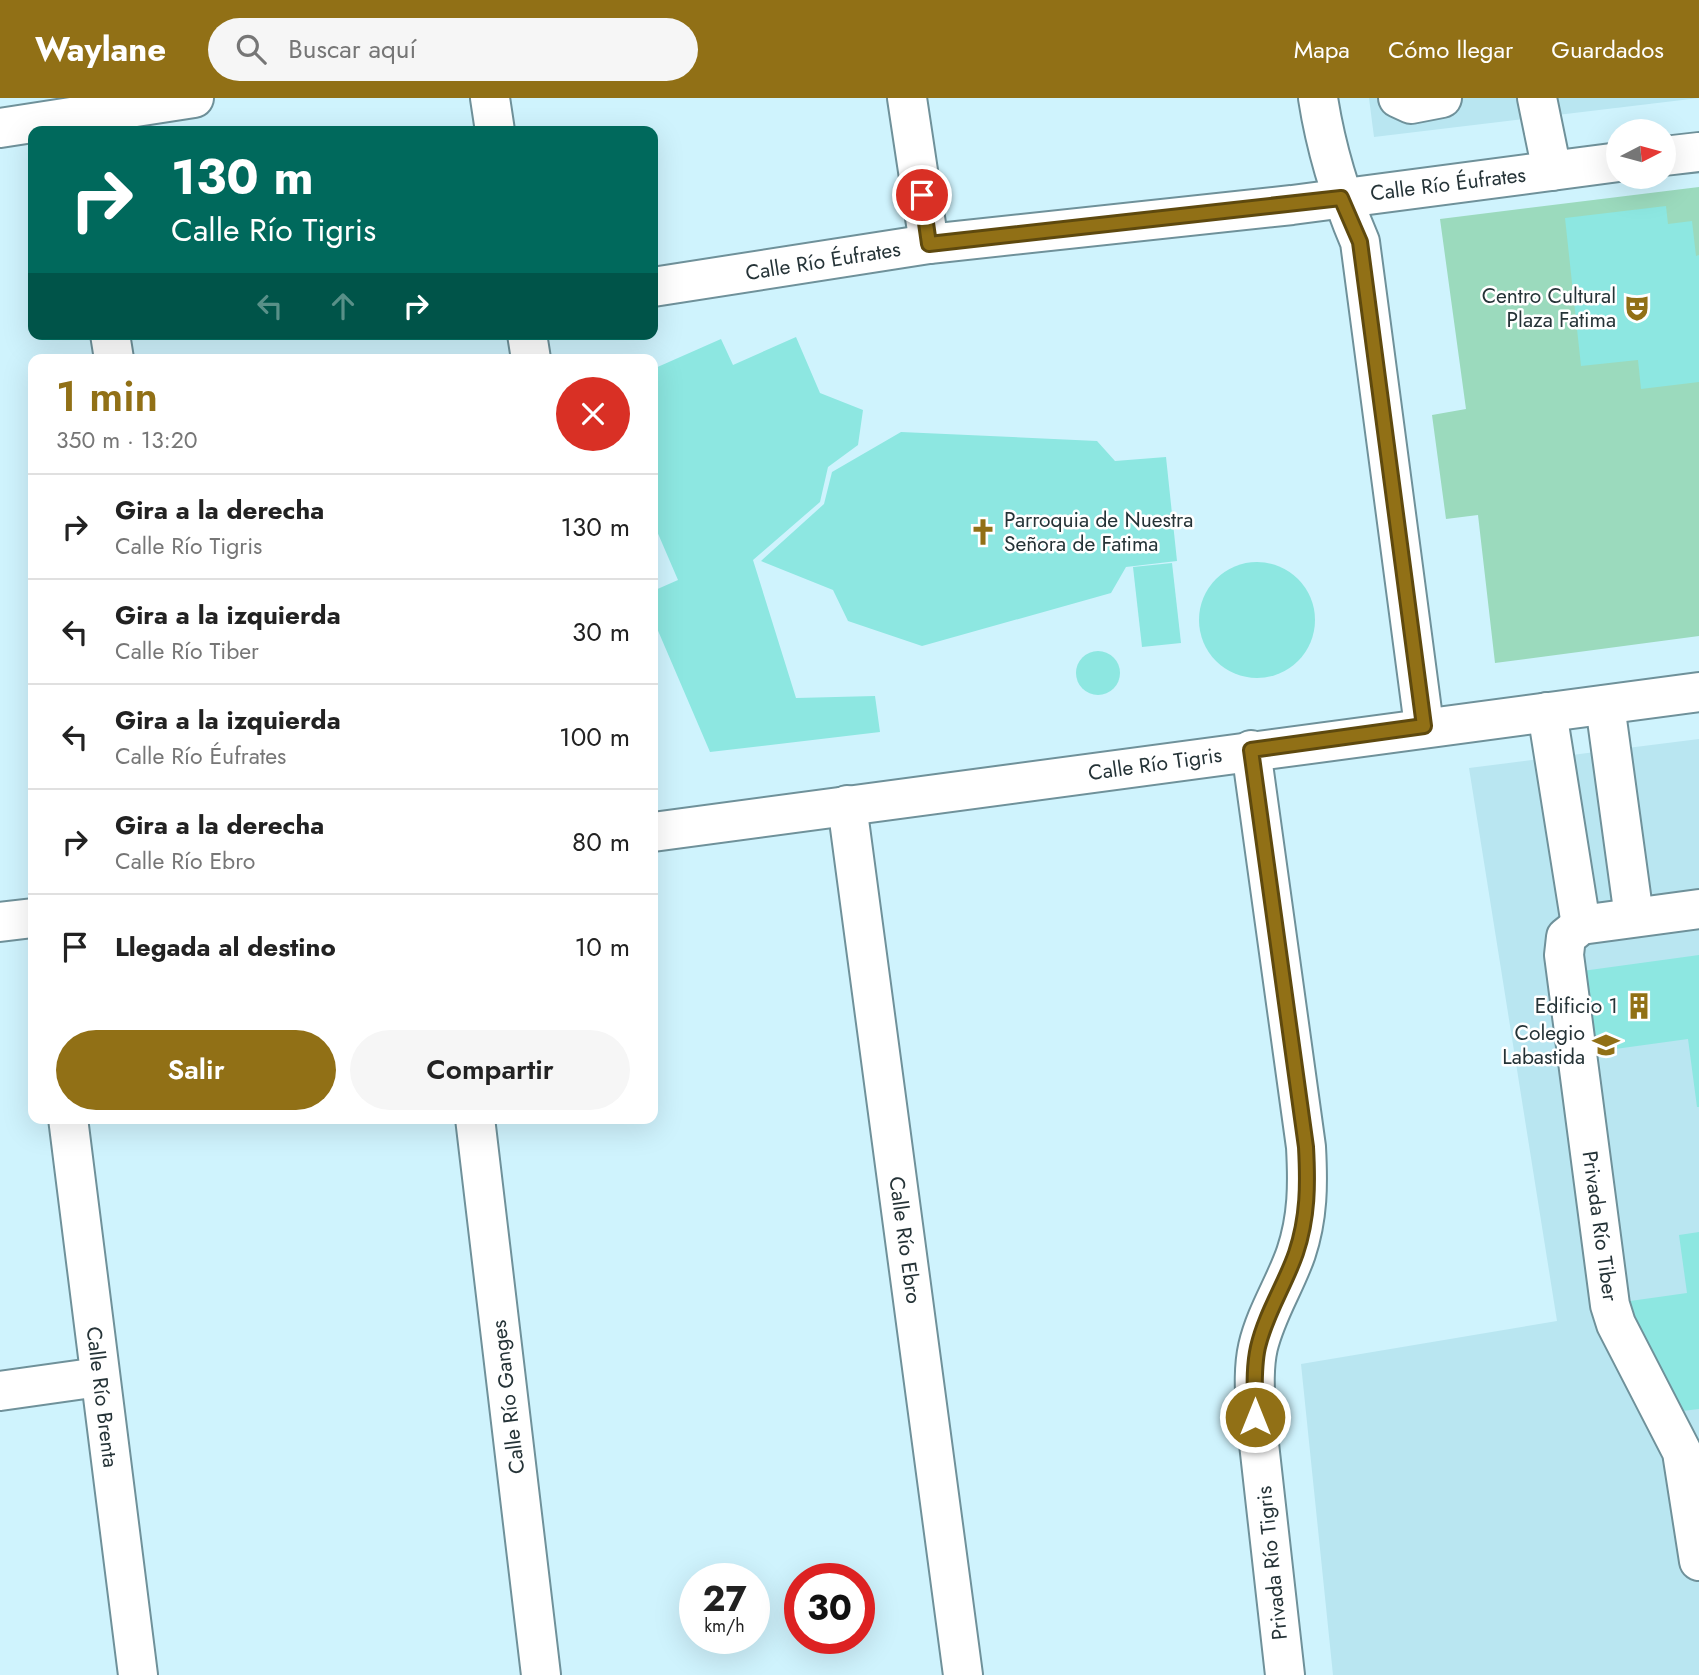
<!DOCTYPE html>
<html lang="es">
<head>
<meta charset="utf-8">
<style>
	:root { --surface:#fff; --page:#f6f6f6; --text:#222; --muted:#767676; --line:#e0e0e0; --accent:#917016 }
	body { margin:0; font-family:Jost,sans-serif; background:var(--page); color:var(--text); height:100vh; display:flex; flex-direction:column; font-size:26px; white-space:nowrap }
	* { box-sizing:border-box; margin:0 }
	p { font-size:23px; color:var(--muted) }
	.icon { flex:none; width:38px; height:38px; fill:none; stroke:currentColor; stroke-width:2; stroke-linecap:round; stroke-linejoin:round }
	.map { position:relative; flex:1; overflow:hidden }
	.panel { position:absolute; left:28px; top:256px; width:630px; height:770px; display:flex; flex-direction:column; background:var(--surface); border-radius:14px; box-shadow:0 7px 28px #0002 }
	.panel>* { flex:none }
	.guide { position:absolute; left:28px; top:28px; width:630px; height:214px; border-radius:14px; box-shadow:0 7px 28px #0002; background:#00695c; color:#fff; overflow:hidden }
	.needle { width:46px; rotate:84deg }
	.fabs { position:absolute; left:1606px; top:21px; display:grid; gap:14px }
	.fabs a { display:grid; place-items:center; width:70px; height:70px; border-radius:50%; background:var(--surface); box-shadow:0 7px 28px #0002; font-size:35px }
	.speed { position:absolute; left:679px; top:1465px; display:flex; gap:14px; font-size:35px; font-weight:700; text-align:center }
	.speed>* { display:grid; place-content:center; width:91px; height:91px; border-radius:50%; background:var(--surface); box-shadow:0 7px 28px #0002; line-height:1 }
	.speed small { font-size:18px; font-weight:400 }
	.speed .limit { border:10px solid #d22; background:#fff; color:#111 }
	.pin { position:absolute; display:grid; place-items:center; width:60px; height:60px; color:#fff; margin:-30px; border:4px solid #fff; border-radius:50%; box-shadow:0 2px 7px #0007 }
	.me { position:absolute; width:77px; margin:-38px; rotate:0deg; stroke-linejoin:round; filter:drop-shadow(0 0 5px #0008) }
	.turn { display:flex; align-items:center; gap:24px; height:147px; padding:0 28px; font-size:32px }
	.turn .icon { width:91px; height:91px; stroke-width:2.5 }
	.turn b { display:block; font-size:49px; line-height:60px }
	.lanes { display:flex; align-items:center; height:66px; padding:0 28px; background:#0003; justify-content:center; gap:35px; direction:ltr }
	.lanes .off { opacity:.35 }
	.round { display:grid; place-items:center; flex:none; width:74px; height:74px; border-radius:37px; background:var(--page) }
	.head { display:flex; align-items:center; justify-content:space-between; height:119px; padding:0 28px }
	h1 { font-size:42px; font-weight:600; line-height:52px; color:var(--accent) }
	.button { display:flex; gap:14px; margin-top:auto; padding:14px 28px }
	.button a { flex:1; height:80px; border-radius:42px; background:var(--accent); color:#fff; font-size:28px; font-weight:600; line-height:80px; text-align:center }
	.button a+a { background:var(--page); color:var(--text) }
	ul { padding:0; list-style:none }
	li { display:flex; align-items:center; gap:21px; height:105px; padding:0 28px; border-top:2px solid var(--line) }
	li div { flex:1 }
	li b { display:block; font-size:26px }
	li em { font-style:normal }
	header { display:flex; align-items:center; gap:42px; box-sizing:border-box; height:98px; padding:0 35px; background:var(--accent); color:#fff }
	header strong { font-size:33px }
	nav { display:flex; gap:38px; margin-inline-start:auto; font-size:24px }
	.search { width:490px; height:63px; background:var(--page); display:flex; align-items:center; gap:18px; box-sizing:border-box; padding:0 24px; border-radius:38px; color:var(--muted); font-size:26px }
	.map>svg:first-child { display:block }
	.built { fill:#b9e6f1 }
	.green { fill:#9bdabd }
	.building { fill:#8de7e1 }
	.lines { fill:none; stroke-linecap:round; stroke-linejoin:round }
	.minor-casing { stroke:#6f919a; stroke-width:42 }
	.minor { stroke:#fff; stroke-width:38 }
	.route-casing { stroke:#5e490e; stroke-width:18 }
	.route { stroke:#917016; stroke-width:12 }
	.labels { text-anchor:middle; stroke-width:5; stroke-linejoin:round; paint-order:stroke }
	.street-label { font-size:21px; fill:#253337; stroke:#fff }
	.poi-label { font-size:21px; fill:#253337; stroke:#fff; text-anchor:end }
</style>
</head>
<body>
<header>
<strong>Waylane</strong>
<div class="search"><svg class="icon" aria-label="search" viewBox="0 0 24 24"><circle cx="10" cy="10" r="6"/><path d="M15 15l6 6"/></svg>Buscar aquí</div>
<nav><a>Mapa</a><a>Cómo llegar</a><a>Guardados</a></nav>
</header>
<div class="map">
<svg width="1699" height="1577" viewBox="0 0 1699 1577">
	<rect width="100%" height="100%" fill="#cff3fd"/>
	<g class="built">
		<polygon points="1369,0 1699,0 1374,39"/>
		<polygon points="1699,641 1699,1577 1333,1577 1301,1266 1557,1223 1469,670"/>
	</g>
	<polygon class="green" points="1699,89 1699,538 1495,565 1478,417 1446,421 1432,317 1466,311 1440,121"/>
	<g class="building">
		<polygon points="1666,108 1668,126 1692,123 1696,158 1699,157 1699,284 1641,291 1638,262 1581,268 1565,120"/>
		<polygon points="796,239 820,295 863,312 858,347 828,369 820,404 753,462 796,600 875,598 880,634 710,654 653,521 653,493 678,482 653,424 653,318 657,316 653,305 653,271 721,241 733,267"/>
		<polygon points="901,334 1097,343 1115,363 1166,359 1177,463 1126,469 1111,495 922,548 848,523 833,492 761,463 824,406 832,374"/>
		<circle cx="1257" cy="522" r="58"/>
		<polygon points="1172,465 1181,545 1142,549 1133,469"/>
		<circle cx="1098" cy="575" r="22"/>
		<polygon points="1699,857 1699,1009 1697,1009 1688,941 1586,955 1575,874"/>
		<polygon points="1699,1134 1699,1311 1674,1314 1623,1204 1687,1195 1679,1137"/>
	</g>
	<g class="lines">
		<defs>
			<g id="minor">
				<polyline points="490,0 495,33"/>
				<polyline points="907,0 929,146"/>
				<path d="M1318,0C1326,51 1340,97 1360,144L1424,628"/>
				<polyline points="1398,0 1411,6 1442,0"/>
				<polyline points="1537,0 1552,73"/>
				<polyline points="0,30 194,0"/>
				<polyline points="1664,58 1699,54"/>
				<polyline points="653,189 929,146 1292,107 1619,64"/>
				<polyline points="110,236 114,261"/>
				<polyline points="527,236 531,261"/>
				<polyline points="1605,607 1634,819"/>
				<polyline points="1547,614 1581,827"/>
				<path d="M1251,652L1306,1049C1308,1086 1308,1119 1296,1155C1285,1187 1266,1215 1258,1249C1253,1271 1255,1296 1256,1319L1285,1577"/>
				<polyline points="847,707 963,1577"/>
				<polyline points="653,734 1699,594"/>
				<polyline points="1699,811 1581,827 1566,839 1564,857 1610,1207 1616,1226 1682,1354 1699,1463"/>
				<polyline points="0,824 33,820"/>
				<polyline points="68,1020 138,1577"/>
				<polyline points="475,1020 541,1577"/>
				<polyline points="0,1293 99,1279"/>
			</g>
		</defs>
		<use href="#minor" class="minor-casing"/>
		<use href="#minor" class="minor"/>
	</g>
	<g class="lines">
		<defs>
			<path id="route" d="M922,97L929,146L1341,100L1360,144L1424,628L1251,652L1306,1049C1308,1086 1308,1119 1296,1155C1285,1187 1266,1215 1258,1249C1253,1271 1255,1296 1255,1319"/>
		</defs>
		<use href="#route" class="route-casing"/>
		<use href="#route" class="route"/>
	</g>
	<defs>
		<symbol id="theatre-bare" viewBox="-9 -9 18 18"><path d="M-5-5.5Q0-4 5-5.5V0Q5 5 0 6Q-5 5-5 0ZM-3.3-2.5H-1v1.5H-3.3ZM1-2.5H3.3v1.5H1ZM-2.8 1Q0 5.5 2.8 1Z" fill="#917016" stroke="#fff" stroke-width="2.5" paint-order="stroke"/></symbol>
		<symbol id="church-bare" viewBox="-9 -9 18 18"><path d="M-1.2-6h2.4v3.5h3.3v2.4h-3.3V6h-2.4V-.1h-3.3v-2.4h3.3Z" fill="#917016" stroke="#fff" stroke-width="2.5" paint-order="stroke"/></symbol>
		<symbol id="building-bare" viewBox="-9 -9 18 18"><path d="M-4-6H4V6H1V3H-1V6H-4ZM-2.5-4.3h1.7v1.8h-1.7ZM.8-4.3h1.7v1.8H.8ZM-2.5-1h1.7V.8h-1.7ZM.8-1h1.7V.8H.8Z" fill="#917016" stroke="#fff" stroke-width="2.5" paint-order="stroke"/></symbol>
		<symbol id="school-bare" viewBox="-9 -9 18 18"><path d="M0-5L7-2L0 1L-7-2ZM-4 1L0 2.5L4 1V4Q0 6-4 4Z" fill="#917016" stroke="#fff" stroke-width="2.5" paint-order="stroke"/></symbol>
	</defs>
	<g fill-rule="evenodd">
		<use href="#theatre-bare" x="1618" y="191" width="38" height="38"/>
		<use href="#church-bare" x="964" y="415" width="38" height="38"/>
		<use href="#building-bare" x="1620" y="889" width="38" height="38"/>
		<use href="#school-bare" x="1587" y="928" width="38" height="38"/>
	</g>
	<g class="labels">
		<g class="street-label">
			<text transform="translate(1448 86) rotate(-7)" y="7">Calle Río Éufrates</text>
			<text transform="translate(823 163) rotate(-9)" y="7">Calle Río Éufrates</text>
			<text transform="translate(1155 666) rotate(-8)" y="7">Calle Río Tigris</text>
			<text transform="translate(1600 1128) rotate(82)" y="7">Privada Río Tiber</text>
			<text transform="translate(905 1142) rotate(82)" y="7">Calle Río Ebro</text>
			<text transform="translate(102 1299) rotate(83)" y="7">Calle Río Brenta</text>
			<text transform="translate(508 1299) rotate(-97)" y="7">Calle Río Ganges</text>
			<text transform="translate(1272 1465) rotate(-96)" y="7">Privada Río Tigris</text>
		</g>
		<g class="poi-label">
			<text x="1616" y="205">Centro Cultural<tspan x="1616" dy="24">Plaza Fatima</tspan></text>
			<text x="1004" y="429" text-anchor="start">Parroquia de Nuestra<tspan x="1004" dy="24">Señora de Fatima</tspan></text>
			<text x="1618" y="915">Edificio 1</text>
			<text x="1585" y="942">Colegio<tspan x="1585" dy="24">Labastida</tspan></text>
		</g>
	</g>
</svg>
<div class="fabs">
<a><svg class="needle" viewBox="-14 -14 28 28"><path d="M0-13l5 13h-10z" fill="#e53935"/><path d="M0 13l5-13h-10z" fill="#767676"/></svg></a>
</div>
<div class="speed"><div>27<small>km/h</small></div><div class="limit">30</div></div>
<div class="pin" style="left:922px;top:97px;background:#d93025"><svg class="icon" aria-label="arrive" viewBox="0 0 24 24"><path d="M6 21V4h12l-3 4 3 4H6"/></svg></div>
<svg class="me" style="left:1255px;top:1319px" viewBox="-20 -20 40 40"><circle r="17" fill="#917016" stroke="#fff" stroke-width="3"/><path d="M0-11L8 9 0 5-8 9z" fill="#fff"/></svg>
<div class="guide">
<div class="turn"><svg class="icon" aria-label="right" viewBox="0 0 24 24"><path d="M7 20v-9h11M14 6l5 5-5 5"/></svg><div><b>130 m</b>Calle Río Tigris</div></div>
<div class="lanes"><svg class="icon off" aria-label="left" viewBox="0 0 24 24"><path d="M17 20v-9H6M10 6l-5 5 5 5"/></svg><svg class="icon off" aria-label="ahead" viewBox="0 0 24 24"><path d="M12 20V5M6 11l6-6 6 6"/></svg><svg class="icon" aria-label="right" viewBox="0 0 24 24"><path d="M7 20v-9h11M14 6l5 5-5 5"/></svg></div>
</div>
<section class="panel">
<div class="head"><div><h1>1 min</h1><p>350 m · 13:20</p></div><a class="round" style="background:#d93025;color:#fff"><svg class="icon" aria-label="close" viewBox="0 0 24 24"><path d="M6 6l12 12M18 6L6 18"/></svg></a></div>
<ul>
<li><svg class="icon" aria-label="right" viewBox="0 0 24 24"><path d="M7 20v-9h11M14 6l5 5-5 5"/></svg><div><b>Gira a la derecha</b><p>Calle Río Tigris</p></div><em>130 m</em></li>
<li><svg class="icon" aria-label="left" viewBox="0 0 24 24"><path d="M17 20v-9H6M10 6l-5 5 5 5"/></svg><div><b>Gira a la izquierda</b><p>Calle Río Tiber</p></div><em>30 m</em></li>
<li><svg class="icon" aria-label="left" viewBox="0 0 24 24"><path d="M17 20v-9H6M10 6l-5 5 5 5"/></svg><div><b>Gira a la izquierda</b><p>Calle Río Éufrates</p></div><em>100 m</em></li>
<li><svg class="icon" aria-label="right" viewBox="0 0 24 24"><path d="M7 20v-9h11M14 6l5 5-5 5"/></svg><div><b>Gira a la derecha</b><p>Calle Río Ebro</p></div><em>80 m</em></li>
<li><svg class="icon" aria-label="arrive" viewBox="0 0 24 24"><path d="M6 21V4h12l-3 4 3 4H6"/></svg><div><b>Llegada al destino</b></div><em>10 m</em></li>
</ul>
<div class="button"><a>Salir</a><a>Compartir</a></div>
</section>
</div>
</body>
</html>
